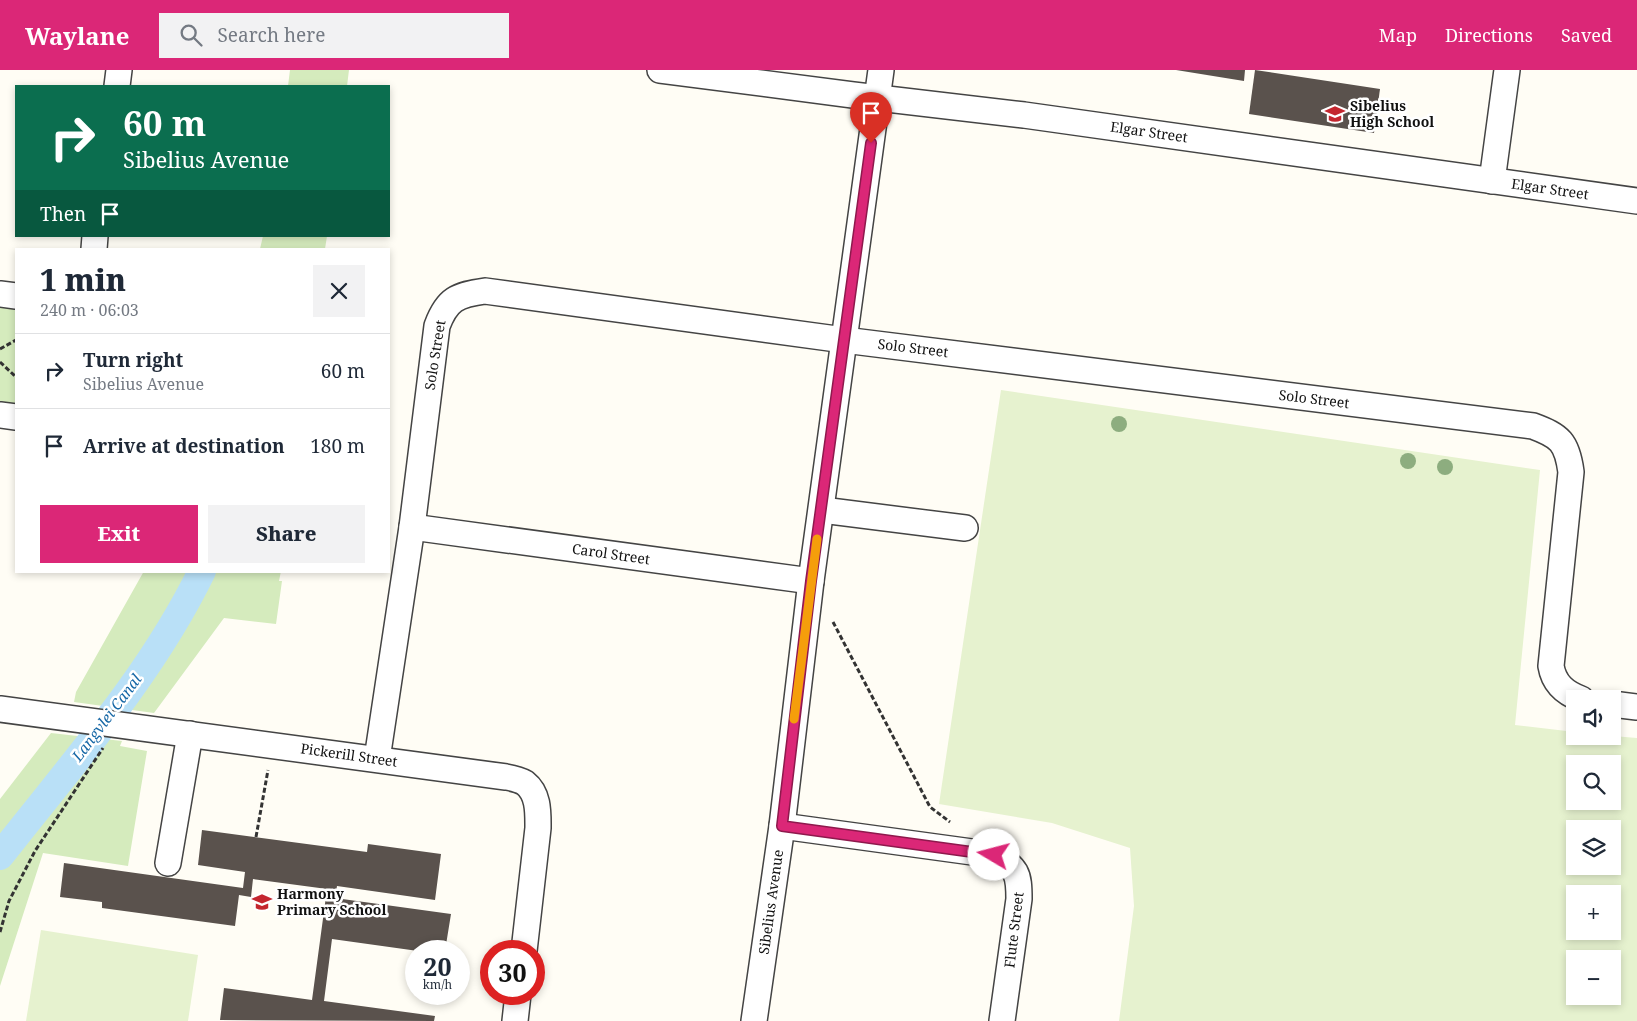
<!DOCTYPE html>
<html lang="en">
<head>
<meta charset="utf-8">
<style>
	:root { --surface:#fff; --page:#f2f2f3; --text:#1f2937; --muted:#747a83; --line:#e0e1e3; --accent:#db2777 }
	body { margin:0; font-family:"Noto Serif",serif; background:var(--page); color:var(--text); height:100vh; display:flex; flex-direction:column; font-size:19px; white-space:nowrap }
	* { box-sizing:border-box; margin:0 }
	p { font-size:16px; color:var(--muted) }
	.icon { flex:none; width:28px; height:28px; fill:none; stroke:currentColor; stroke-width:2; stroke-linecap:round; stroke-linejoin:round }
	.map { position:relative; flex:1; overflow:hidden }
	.panel { position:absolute; left:15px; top:178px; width:375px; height:325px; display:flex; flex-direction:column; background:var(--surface); border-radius:0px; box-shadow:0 2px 8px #0003 }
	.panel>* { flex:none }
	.hud { position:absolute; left:15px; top:15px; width:375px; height:152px; border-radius:0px; box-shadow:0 2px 8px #0003; background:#0b6e4f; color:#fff; overflow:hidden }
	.fabs { position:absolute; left:1566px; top:620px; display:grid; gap:10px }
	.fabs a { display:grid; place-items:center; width:55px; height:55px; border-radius:0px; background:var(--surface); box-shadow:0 2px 8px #0003; font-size:25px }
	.speed { position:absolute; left:405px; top:870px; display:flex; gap:10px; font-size:25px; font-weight:700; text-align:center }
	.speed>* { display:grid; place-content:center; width:65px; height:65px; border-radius:50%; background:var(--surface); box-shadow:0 2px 8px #0003; line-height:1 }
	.speed small { font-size:12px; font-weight:400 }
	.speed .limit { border:8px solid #d22; background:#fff; color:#111 }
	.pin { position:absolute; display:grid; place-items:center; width:42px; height:42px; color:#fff; margin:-51px -21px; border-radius:50% 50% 50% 0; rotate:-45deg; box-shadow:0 0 5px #0007 }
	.pin .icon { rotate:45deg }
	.me { position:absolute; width:55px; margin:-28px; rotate:278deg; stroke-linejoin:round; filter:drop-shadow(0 0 4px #0008) }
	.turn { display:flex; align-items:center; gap:18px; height:105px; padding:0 25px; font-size:22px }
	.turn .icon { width:65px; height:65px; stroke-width:2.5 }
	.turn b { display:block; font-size:35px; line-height:42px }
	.then { display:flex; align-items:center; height:48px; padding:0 25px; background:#0003; gap:10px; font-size:19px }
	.round { display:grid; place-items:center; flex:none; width:52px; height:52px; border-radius:0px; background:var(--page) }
	.overview { display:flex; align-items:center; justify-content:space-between; height:85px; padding:0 25px }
	h1 { font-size:30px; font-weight:800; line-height:38px }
	.button { display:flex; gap:10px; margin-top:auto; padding:10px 25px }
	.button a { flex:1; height:58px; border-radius:0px; background:var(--accent); color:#fff; font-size:20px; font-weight:800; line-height:58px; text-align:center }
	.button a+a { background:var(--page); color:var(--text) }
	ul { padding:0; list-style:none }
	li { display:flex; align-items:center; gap:15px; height:75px; padding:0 25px; border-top:1px solid var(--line) }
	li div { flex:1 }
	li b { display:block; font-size:19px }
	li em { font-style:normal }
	header { display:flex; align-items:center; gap:30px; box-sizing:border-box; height:70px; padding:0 25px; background:var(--accent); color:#fff }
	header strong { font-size:24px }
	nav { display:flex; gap:28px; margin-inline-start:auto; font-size:18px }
	.search { width:350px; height:45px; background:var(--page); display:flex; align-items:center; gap:12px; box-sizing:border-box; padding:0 18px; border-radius:0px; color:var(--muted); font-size:19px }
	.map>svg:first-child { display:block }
	.green { fill:#d5ebbd }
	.pitch { fill:#e6f2cf; fill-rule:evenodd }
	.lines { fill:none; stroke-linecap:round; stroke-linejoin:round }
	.canal { stroke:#b9e0f7; stroke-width:28 }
	.building { fill:#5a524d }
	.minor-casing { stroke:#444; stroke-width:28 }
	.path { stroke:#333; stroke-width:3; stroke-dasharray:5 2.5; stroke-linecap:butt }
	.minor { stroke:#fff; stroke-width:25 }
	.tree { fill:#8dad7f }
	.route-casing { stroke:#8e194d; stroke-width:12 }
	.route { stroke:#db2777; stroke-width:9 }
	.slow { stroke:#f59e0b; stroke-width:9 }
	.labels { text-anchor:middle; stroke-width:5; stroke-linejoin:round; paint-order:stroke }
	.poi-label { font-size:14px; font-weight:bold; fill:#111; stroke:#fff; text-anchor:start }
	.street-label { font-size:14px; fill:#111; stroke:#fff }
	.water-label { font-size:15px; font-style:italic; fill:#1768a6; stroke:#fff }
</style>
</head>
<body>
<header>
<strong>Waylane</strong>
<div class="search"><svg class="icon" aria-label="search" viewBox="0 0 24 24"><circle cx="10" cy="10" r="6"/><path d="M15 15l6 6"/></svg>Search here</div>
<nav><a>Map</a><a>Directions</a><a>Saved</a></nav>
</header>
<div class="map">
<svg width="1637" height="951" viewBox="0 0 1637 951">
	<rect width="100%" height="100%" fill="#fffdf5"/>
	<g class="green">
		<polygon points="290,0 349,0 347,16 288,16"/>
		<polygon points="263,166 327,166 325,179 260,179"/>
		<polygon points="0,235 16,237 16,339 0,337"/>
		<polygon points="144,501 281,501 279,511 282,511 276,554 224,548 154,643 74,632 76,622"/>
		<polygon points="51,663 122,671 120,676 147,681 128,796 43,783 0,916 0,729"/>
	</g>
	<g class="pitch">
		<path d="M1001,320L1540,400L1515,655L1575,662V666H1613L1637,668V951H1119L1134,836L1130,778L1052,753L939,734ZM1575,694H1612V731H1575ZM1575,759H1612V796H1575ZM1575,824H1612V861H1575ZM1575,889H1612V926H1575Z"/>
		<polygon points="41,860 198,885 188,951 26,951"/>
	</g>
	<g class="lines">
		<path class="canal" d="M0,786C71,695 151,606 202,501"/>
	</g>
	<g class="building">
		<polygon points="1176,0 1245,0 1244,11"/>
		<polygon points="1255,0 1380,19 1374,63 1249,44"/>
		<polygon points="202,760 367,782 368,774 441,784 435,830 337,816 335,828 451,844 445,881 418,881 332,869 324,931 435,946 434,951 220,950 224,918 312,930 327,819 253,809 251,827 239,825 235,856 102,838 102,832 60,827 64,793 243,818 245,802 198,795"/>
	</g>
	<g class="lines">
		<defs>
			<g id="minor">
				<polyline points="660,0 853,25 1024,45 1637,131"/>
				<polyline points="117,16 119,0"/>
				<polyline points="1492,111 1507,0"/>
				<polyline points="94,179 95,166"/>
				<polyline points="0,224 16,226"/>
				<polyline points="0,345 16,347"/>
				<polyline points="822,440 965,458"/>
				<polyline points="412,457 811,511"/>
				<polyline points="1612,634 1637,637"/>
				<path d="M0,639L506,707C512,708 520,710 525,713C539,724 538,743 538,758L524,881"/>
				<path d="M377,689L412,457L437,256C447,229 457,225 485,221L844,270L1533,356C1560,366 1567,372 1571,402L1551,596C1554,614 1565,623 1581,629"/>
				<path d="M782,756L994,785C1017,798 1019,803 1019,829L1002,951"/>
				<polyline points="168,793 190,664"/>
				<polyline points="515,951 518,924"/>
				<polyline points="754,951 782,756 811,511 881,0"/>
			</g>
		</defs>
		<use href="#minor" class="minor-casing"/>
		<g class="path">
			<polyline points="0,279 16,270"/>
			<polyline points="0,292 16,307"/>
			<polyline points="833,552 930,737 950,752"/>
			<polyline points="256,767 268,700"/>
			<polyline points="0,862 9,831 35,781 103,678"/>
		</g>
		<use href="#minor" class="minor"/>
	</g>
	<g class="tree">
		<circle cx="1119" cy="354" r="8"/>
		<circle cx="1408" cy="391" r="8"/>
		<circle cx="1445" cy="397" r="8"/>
	</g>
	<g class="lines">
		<defs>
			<polyline id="route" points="871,73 811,511 782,756 994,785"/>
		</defs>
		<use href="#route" class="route-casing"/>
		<use href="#route" class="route"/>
		<polyline class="slow" points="794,649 817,469"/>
	</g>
	<defs>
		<symbol id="school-bare" viewBox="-9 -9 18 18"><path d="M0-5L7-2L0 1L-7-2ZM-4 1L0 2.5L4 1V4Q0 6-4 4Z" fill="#c4262e" stroke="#fff" stroke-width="2.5" paint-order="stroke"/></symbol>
	</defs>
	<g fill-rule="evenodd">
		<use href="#school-bare" x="1321" y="30" width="28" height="28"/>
		<use href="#school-bare" x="248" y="818" width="28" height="28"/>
	</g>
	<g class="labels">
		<g class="poi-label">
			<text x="1350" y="41">Sibelius<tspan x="1350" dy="16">High School</tspan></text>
			<text x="277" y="829">Harmony<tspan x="277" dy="16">Primary School</tspan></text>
		</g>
		<g class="street-label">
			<text transform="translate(1149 62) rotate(8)" y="5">Elgar Street</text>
			<text transform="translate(1550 119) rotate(8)" y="5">Elgar Street</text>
			<text transform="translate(913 278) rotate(7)" y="5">Solo Street</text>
			<text transform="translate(435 285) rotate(-81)" y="5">Solo Street</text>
			<text transform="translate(1314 329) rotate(7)" y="5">Solo Street</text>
			<text transform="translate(611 484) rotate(8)" y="5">Carol Street</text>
			<text transform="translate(349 685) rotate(8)" y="5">Pickerill Street</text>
			<text transform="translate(771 832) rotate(-82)" y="5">Sibelius Avenue</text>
			<text transform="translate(1014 860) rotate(-83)" y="5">Flute Street</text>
		</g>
		<g class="water-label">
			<text transform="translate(107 648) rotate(-53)" y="5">Langvlei Canal</text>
		</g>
	</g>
</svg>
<div class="fabs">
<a><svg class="icon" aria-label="sound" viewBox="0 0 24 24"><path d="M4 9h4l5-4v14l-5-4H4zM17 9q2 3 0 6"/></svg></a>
<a><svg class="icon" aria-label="search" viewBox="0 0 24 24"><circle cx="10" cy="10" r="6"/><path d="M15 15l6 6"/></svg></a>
<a><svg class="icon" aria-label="layers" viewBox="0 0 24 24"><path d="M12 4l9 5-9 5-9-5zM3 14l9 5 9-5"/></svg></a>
<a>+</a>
<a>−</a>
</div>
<div class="speed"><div>20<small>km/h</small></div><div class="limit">30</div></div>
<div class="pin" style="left:871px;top:73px;background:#d93025"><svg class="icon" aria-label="arrive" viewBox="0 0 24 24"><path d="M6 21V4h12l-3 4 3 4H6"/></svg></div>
<svg class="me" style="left:994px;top:785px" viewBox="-20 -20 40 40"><circle r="19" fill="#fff"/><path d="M0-13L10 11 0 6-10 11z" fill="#db2777"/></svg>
<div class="hud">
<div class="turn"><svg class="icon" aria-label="right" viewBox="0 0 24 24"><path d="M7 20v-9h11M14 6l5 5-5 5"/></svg><div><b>60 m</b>Sibelius Avenue</div></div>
<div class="then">Then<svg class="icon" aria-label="arrive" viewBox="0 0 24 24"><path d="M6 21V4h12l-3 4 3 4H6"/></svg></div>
</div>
<section class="panel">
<div class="overview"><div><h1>1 min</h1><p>240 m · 06:03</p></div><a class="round"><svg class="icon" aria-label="close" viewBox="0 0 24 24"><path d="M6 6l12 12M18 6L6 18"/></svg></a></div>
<ul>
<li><svg class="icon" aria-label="right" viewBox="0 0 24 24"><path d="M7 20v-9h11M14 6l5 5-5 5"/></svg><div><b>Turn right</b><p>Sibelius Avenue</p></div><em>60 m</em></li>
<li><svg class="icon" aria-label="arrive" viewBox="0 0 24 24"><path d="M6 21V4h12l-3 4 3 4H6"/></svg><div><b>Arrive at destination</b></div><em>180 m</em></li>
</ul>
<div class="button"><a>Exit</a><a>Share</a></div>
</section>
</div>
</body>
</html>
